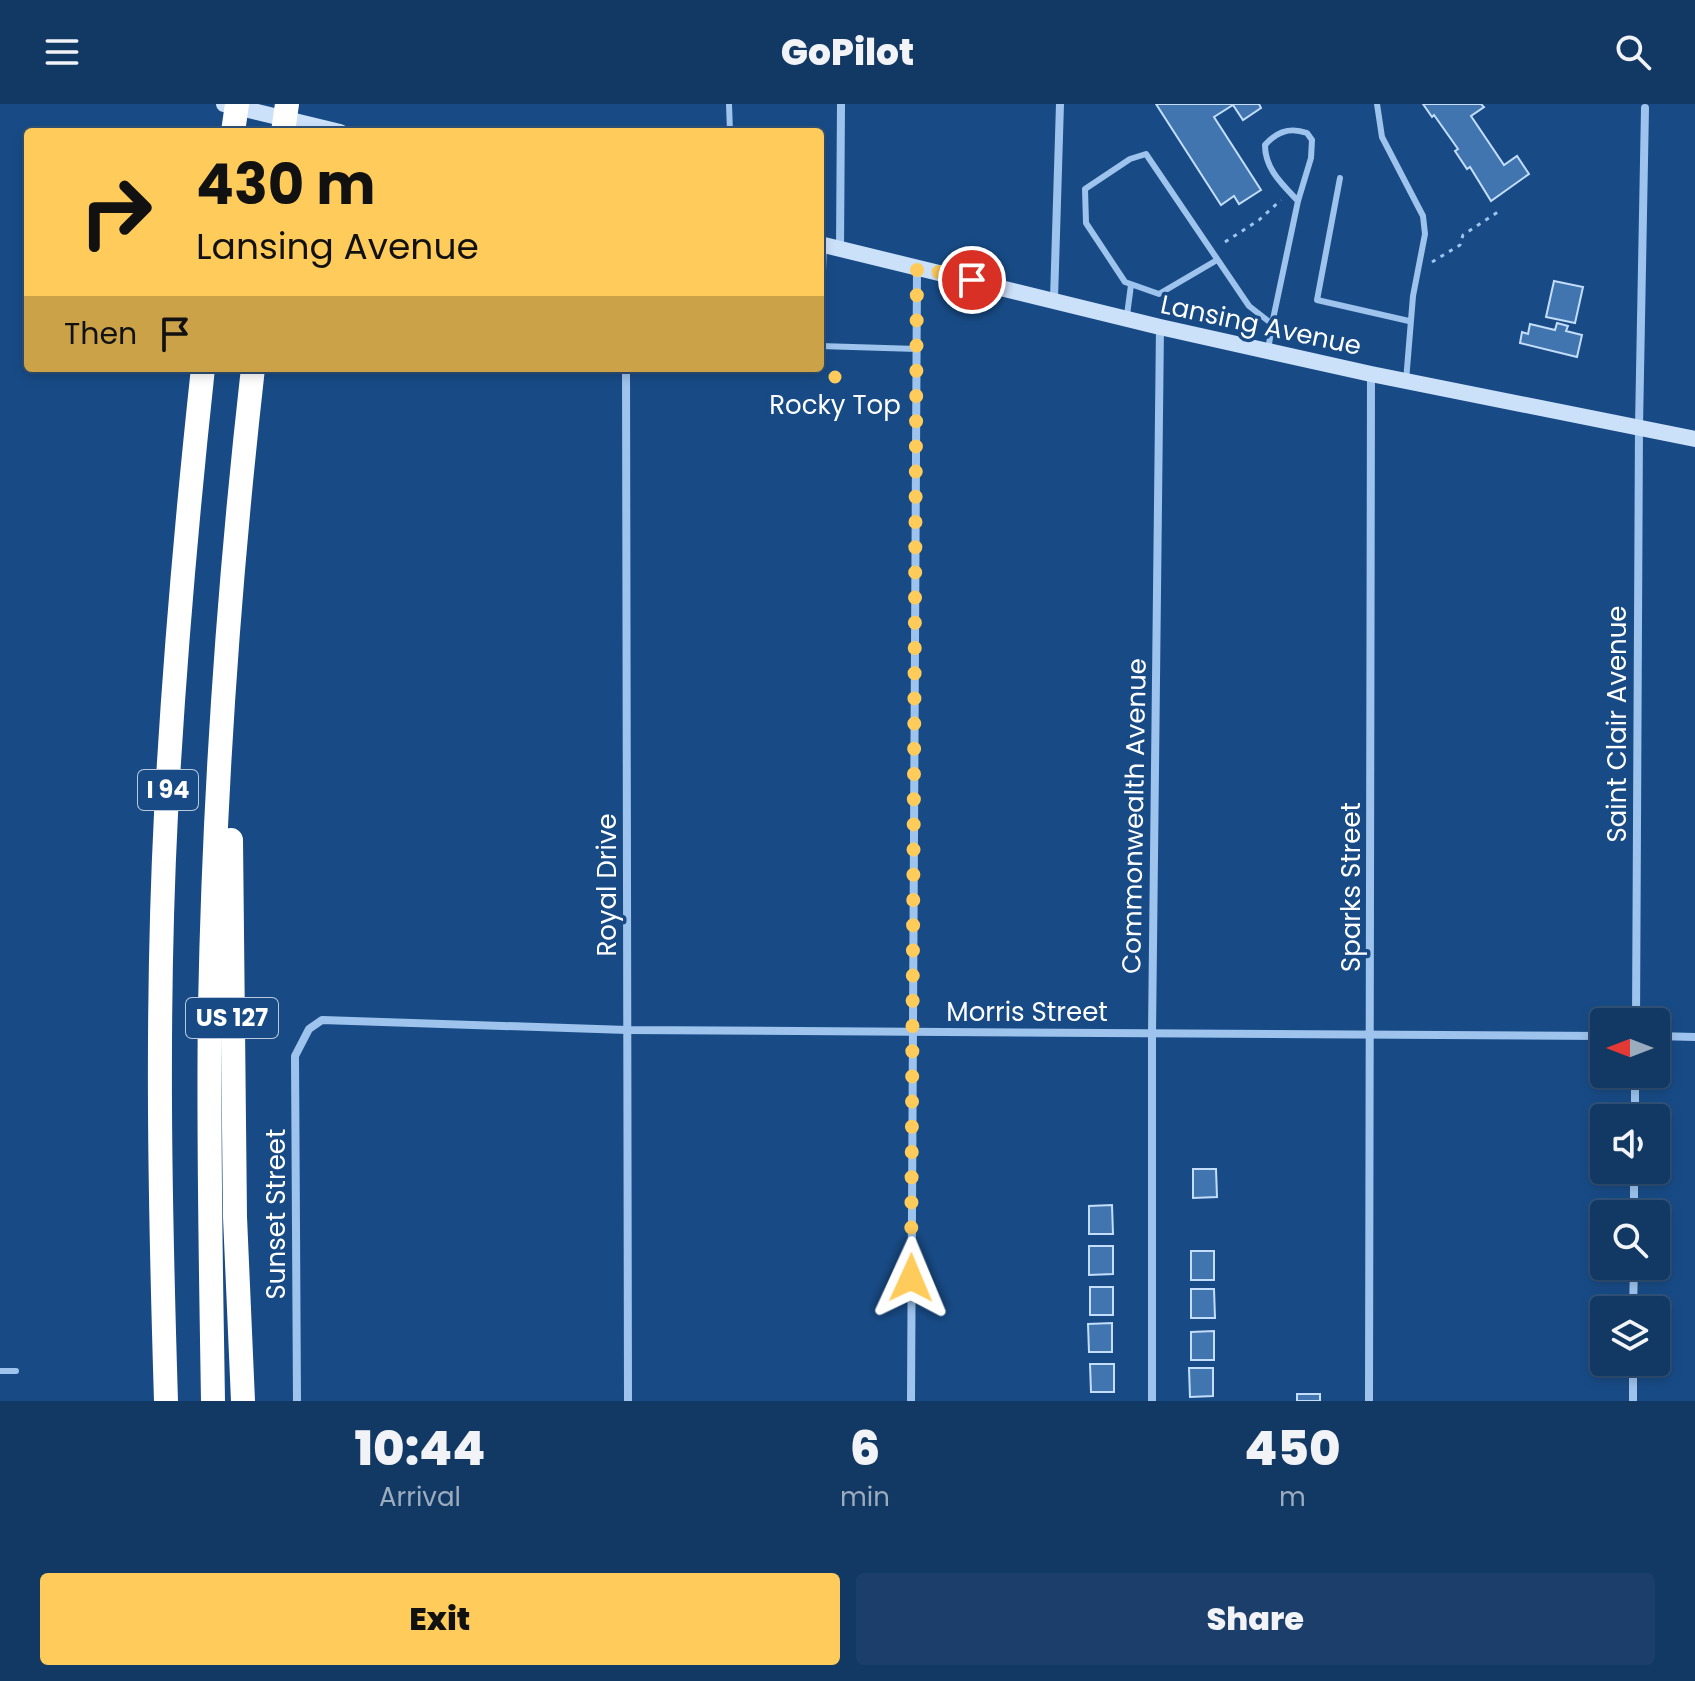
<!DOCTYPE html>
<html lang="en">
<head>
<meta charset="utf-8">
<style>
	:root { --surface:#123864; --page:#1b3f6a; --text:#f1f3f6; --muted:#9cacbf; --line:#315278; --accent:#ffcb5a }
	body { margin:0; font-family:Poppins,sans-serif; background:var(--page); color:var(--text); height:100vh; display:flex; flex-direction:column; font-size:30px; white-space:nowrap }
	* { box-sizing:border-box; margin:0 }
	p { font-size:26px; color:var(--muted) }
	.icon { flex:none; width:44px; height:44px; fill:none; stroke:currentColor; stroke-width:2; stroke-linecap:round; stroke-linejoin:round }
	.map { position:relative; height:1297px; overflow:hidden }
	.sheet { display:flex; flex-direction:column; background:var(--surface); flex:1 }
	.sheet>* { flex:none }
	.hud { position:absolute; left:24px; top:24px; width:800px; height:244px; border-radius:8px; box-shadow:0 4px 12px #0003,0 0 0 2px var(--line); background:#ffcb5a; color:#111; overflow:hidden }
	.needle { width:52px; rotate:270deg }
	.fabs { position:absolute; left:1590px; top:904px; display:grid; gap:16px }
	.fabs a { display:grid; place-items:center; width:80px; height:80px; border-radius:8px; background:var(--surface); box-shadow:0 4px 12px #0003,0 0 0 2px var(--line); font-size:40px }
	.pin { position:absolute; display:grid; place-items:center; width:68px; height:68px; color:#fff; margin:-34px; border:4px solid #fff; border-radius:50%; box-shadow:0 2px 8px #0007 }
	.me { position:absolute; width:88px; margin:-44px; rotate:1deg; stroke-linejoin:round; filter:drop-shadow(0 0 6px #0008) }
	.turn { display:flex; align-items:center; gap:28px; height:168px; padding:0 40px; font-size:36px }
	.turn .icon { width:104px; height:104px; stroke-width:2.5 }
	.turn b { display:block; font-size:56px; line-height:68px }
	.then { display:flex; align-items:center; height:76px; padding:0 40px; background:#0003; gap:16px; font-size:30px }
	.eta { display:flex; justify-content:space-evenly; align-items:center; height:136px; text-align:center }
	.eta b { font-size:48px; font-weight:800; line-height:56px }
	.primary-button { display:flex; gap:16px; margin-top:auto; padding:16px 40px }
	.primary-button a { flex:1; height:92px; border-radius:8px; background:var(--accent); color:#111; font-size:32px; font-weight:800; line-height:92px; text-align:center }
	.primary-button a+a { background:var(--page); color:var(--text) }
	header { display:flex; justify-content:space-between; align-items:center; height:104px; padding:0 40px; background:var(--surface); font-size:36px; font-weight:800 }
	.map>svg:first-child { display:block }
	.building { fill:#4075b0; stroke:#c3ddfa; stroke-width:2 }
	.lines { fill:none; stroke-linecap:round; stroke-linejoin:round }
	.path { stroke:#9ec4ed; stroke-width:3; stroke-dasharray:4 6; stroke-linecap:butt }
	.service { stroke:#9ec4ed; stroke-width:6 }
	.minor { stroke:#9ec4ed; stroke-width:8 }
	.secondary { stroke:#cbe0f9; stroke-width:16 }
	.motorway { stroke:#fff; stroke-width:24 }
	.route { stroke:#ffcb5a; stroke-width:14; stroke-dasharray:0 25.2 }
	.poi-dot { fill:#ffcb5a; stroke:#184b86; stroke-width:3 }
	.labels { text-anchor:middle; stroke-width:7; stroke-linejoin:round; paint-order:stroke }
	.shield { fill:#184b86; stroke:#bac9db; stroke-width:2 }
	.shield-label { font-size:24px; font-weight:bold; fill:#fff }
	.street-label { font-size:26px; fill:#fff; stroke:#184b86 }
	.poi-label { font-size:26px; fill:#fff; stroke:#184b86 }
</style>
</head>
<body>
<header><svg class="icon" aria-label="menu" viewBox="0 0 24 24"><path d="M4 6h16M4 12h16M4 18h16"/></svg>GoPilot<svg class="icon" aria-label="search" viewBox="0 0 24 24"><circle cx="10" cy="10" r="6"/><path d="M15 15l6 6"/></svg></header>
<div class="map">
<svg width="1695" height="1297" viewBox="0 0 1695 1297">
	<rect width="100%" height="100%" fill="#184b86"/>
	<g class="building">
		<polygon points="1156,0 1259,0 1261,4 1243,16 1233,1 1214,13 1261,86 1239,100 1234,92 1221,101"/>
		<polygon points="1423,0 1481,0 1484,3 1471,12 1504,61 1517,52 1529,70 1491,97 1470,63 1467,65 1455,47 1458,45 1434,11 1432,13"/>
		<polygon points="1554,177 1583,183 1575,219 1546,213"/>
		<polygon points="1557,219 1568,222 1566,227 1582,231 1577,253 1520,239 1522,228 1528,230 1530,220 1555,226"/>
		<polygon points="1193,1065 1216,1065 1217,1093 1193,1094"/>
		<polygon points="1112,1101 1113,1130 1089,1130 1089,1102"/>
		<polygon points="1089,1142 1113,1142 1113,1170 1089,1171"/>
		<rect x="1191" y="1147" width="23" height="29"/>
		<rect x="1090" y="1183" width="23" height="28"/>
		<polygon points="1191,1185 1214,1185 1215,1214 1191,1214"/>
		<polygon points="1112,1219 1112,1248 1089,1248 1088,1220"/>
		<polygon points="1214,1227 1214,1256 1191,1256 1191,1228"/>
		<polygon points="1090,1260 1114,1260 1114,1288 1091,1288"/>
		<polygon points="1189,1264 1213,1264 1213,1292 1190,1293"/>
		<rect x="1297" y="1290" width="23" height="7"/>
	</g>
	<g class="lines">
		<g class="path">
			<polyline points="1225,138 1259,116 1281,96"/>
			<polyline points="1432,158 1460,141 1463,131 1501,106"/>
		</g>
		<g class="service">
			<polyline points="729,0 730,28"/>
			<polyline points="1377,0 1382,33 1423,112 1425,130 1413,192 1406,277"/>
			<polyline points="1340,74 1317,196 1409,217"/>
			<polyline points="1217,156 1159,190 1125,178 1086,119 1085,85 1130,55 1146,50 1249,202 1272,220 1268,247"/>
			<polyline points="1127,211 1131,181"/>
			<path d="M1272,220L1298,97L1311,54L1312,36L1307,29C1290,23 1277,27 1265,41C1265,65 1282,80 1298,97"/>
			<polyline points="820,242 824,142"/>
			<polyline points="820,242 917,245"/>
			<polyline points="0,1267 16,1267"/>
		</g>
		<g class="minor">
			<polyline points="840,145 841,0"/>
			<polyline points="1054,195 1060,0"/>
			<polyline points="626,264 628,1297"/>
			<polyline points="1636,918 1639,322 1645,4"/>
			<polyline points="1656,932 1695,933"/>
			<polyline points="1635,1014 1635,970"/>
			<polyline points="1634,1110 1634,1066"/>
			<polyline points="1633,1206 1634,1162"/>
			<polyline points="297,1297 295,952 309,925 322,916 627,926 1604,932"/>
			<polyline points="911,1297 917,164"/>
			<polyline points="1152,1297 1152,929 1160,223"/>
			<polyline points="1369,1297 1371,270"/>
			<polyline points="1633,1297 1633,1258"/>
		</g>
		<g class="secondary">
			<polyline points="224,0 340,28"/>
			<polyline points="820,140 1160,223 1371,270 1695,335"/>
		</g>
		<g class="motorway">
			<polyline points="233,28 237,0"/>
			<polyline points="283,28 287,0"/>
			<polyline points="231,736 235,1113 243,1297"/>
			<path d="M166,1297C160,1102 156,906 166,710C174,561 187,412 203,264"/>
			<path d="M213,1297C211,1166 208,1035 210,904C214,690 229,476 253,264"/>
		</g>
	</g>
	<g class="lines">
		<polyline class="route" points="911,1174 917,163 972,176"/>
	</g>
	<circle class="poi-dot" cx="835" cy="273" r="8"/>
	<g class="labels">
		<g class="shield">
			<rect x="138" y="666" width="60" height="40" rx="6"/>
			<rect x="186" y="894" width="92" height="40" rx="6"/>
		</g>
		<g class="shield-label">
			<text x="168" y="694">I 94</text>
			<text x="232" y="922">US 127</text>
		</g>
		<g class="street-label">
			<text transform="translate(1261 221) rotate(12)" y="9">Lansing Avenue</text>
			<text transform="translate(1617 620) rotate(-90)" y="9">Saint Clair Avenue</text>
			<text transform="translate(1134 712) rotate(-89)" y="9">Commonwealth Avenue</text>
			<text transform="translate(607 781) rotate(-90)" y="9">Royal Drive</text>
			<text transform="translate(1351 783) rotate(-90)" y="9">Sparks Street</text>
			<text x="1027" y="917">Morris Street</text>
			<text transform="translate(276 1110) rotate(-90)" y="9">Sunset Street</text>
		</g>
		<g class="poi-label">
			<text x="835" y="310">Rocky Top</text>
		</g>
	</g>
</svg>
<div class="fabs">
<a><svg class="needle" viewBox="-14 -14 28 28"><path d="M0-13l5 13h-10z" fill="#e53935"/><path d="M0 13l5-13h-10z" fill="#9cacbf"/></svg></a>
<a><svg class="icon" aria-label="sound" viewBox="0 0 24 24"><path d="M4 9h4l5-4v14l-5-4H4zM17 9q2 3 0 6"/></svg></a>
<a><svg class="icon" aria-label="search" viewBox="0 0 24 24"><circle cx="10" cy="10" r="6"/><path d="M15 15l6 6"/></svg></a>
<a><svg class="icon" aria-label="layers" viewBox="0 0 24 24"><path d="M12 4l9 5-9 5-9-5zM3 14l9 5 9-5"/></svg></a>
</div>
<div class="pin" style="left:972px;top:176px;background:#d93025"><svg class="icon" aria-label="arrive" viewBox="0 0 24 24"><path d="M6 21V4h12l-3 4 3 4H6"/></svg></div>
<svg class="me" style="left:911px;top:1174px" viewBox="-20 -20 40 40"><path d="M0-17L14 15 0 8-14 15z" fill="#ffcb5a" stroke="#fff" stroke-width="4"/></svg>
<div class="hud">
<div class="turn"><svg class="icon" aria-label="right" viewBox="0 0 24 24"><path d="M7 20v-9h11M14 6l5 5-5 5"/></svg><div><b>430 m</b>Lansing Avenue</div></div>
<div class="then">Then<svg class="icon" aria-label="arrive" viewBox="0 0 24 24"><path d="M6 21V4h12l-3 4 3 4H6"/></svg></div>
</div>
</div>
<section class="sheet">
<div class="eta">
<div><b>10:44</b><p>Arrival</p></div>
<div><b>6</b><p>min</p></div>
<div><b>450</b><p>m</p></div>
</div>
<div class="primary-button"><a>Exit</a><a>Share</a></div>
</section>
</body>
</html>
